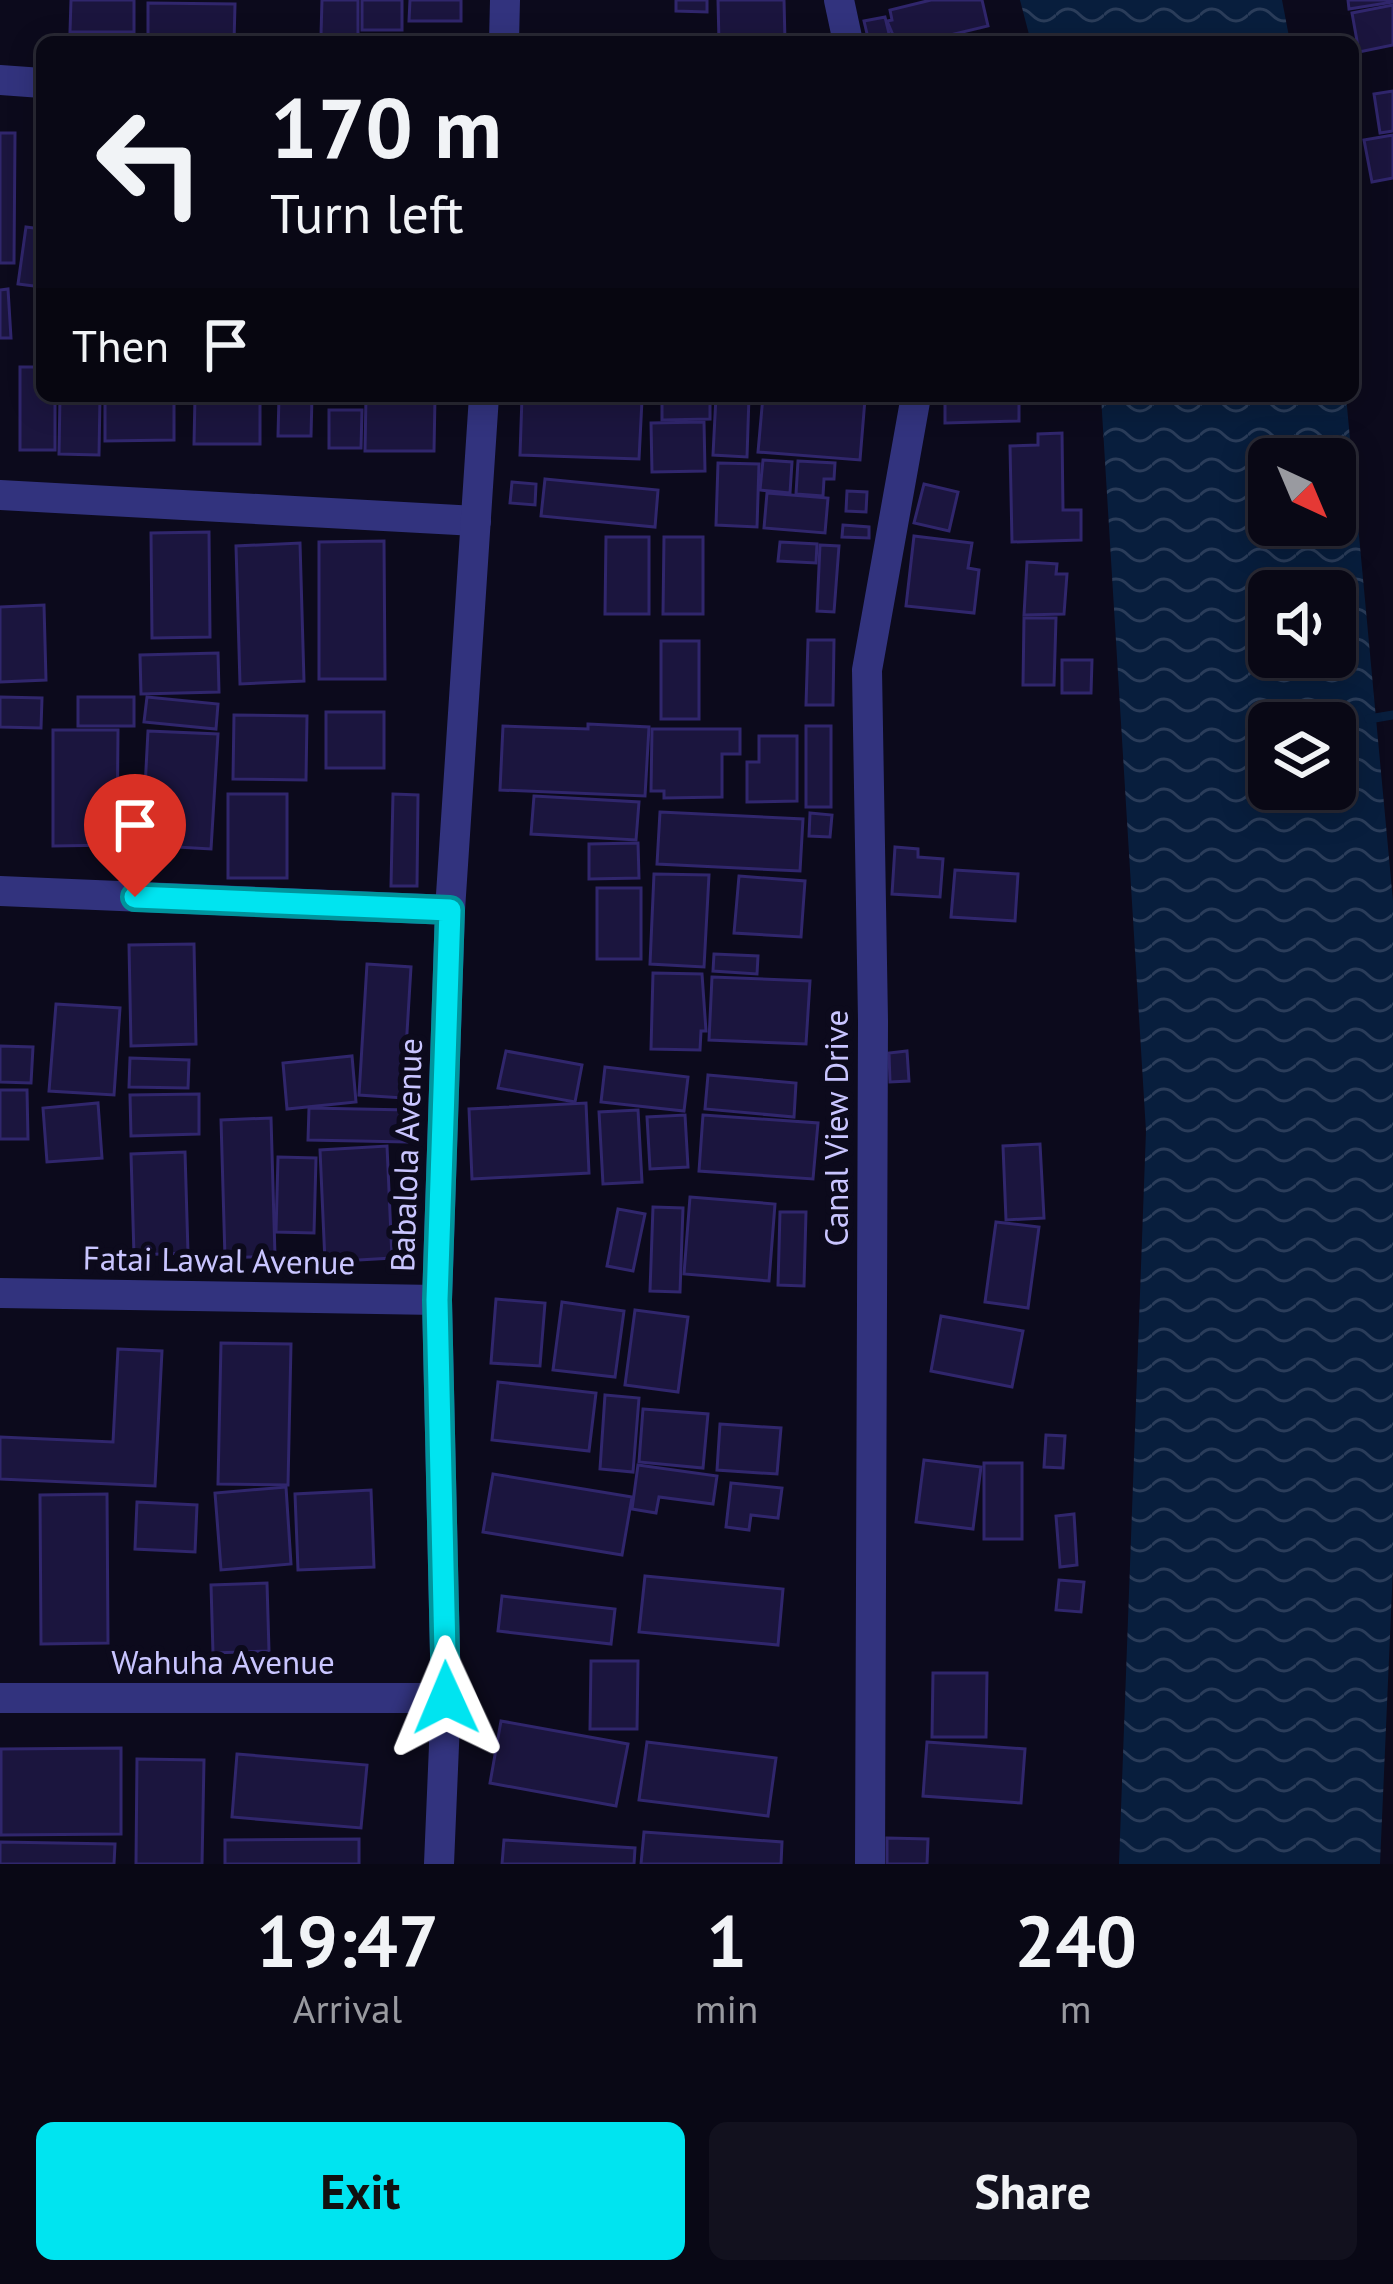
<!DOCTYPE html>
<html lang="en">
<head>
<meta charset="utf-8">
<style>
	:root { --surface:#090815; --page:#12111e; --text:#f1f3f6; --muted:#999aa0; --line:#292934; --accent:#00e4f0 }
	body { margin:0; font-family:"PT Sans",sans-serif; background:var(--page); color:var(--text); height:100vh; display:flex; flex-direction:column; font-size:45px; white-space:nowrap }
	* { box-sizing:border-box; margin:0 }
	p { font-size:39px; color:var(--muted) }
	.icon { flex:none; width:66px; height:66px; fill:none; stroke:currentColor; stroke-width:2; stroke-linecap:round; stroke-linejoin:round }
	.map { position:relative; height:1864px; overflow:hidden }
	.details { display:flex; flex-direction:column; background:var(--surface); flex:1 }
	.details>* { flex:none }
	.banner { position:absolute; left:36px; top:36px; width:1323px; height:366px; border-radius:18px; box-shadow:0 6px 30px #0003,0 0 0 3px var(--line); background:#090815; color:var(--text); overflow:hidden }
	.needle { width:78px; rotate:136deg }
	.tools { position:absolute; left:1248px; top:438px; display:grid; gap:24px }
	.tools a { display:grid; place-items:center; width:108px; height:108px; border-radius:18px; background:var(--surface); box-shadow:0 6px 30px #0003,0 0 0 3px var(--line); font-size:60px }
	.pin { position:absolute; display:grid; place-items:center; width:102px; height:102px; color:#fff; margin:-123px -51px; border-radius:50% 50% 50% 0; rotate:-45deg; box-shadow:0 0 12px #0007 }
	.pin .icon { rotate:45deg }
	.me { position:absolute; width:132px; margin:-66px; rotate:359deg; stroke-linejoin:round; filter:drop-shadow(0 0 9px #0008) }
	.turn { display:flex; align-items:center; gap:42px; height:252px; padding:0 36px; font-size:54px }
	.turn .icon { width:156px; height:156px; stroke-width:2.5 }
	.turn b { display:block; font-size:84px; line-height:102px }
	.then { display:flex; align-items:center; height:114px; padding:0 36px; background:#0003; gap:24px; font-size:45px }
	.eta { display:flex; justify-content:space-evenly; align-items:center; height:204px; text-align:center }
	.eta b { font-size:72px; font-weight:700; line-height:84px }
	.cta { display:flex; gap:24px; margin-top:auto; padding:24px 36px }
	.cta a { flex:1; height:138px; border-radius:18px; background:var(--accent); color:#111; font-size:48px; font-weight:700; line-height:138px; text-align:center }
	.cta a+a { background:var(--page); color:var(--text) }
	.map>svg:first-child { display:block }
	.water { fill:url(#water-waves); fill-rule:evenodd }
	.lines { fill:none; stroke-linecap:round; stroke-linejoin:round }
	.stream { stroke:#081e3d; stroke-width:9 }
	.building { fill:#1b153e; stroke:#30266c; stroke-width:3 }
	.street { stroke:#32337e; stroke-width:30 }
	.route-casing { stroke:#00949c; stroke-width:30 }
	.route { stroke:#00e4f0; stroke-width:21 }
	.labels { text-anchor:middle; stroke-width:12; stroke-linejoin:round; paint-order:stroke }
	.street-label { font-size:33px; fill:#c9c5ff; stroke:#0c0a1c }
</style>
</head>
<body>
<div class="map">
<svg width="1393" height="1864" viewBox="0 0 1393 1864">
	<defs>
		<pattern id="water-waves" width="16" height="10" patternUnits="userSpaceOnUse" patternTransform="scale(3)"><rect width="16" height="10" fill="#081e3d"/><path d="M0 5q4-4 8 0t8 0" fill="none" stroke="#2b3d5a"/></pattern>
	</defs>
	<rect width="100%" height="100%" fill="#0c0a1c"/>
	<g class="water">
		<polygon points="1020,0 1282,0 1290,42 1031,42"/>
		<path d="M1101,396H1346L1393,901V1567L1380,1864H1119L1146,1131ZM1269,459H1335V525H1269ZM1269,591H1335V657H1269ZM1269,723H1335V789H1269Z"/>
	</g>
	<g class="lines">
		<polyline class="stream" points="1369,719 1393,715"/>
	</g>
	<g class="building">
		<polygon points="71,0 134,0 134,32 70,32"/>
		<polygon points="322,0 358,0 358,35 321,35"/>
		<rect x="362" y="0" width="40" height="30"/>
		<polygon points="410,0 461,0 461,21 409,21"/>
		<polygon points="676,0 707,0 707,12 676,11"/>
		<polygon points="718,0 784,0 785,42 719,42"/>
		<polygon points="931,0 982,0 988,26 921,42 896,42 887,21 892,20 890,10"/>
		<polygon points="1348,0 1393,0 1393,2 1349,9"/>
		<polygon points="148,3 235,4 234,42 148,42"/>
		<polygon points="1393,5 1393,45 1359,52 1352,13"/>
		<polygon points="885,17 891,42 869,42 864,21"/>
		<polygon points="1393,91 1393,131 1380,133 1374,94"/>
		<polygon points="0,133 15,133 14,263 0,263"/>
		<polygon points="1393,135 1393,178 1372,182 1364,140"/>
		<polygon points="26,227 42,229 42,287 18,284"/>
		<polygon points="8,289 11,338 0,338 0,290"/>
		<polygon points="20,367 42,367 42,396 55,396 55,450 20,450"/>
		<polygon points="60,396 100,396 99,455 59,454"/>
		<polygon points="105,396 174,396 174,440 105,441"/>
		<polygon points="195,396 260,396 260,444 194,444"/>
		<polygon points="279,396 312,396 311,436 278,436"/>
		<polygon points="366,396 435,396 434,451 365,451"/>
		<polygon points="716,396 749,396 747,457 713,455"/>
		<polygon points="763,396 865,399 860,460 758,452"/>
		<polygon points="945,396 1019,399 1019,421 945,423"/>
		<polygon points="522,397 642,400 639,459 520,455"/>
		<polygon points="710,398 710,419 662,420 662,399"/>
		<polygon points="329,410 362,410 361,448 329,448"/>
		<polygon points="704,422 705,471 652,472 651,423"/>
		<polygon points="1062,433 1063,510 1081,510 1081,540 1012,542 1010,446 1038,445 1038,434"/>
		<polygon points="763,460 792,462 790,493 760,490"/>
		<polygon points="798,461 835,463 834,479 824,479 823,496 796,494"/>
		<polygon points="718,463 759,464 757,527 716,525"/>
		<polygon points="545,479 658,490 655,527 541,516"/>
		<polygon points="512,482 536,484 535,505 510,503"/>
		<polygon points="924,484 958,492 949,531 914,523"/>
		<polygon points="847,491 867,492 866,512 846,511"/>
		<polygon points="767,493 828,498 825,533 764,528"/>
		<polygon points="843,525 869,527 869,538 842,537"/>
		<polygon points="209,532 210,637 152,638 151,533"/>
		<polygon points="914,536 972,543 968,568 979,570 974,613 906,606"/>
		<polygon points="606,537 649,537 649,614 605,614"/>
		<polygon points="664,537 703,537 703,614 663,614"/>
		<polygon points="384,541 385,679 319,679 319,542"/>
		<polygon points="780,542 817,544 816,563 778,561"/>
		<polygon points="300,543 304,681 240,684 236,546"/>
		<polygon points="820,545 839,546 834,612 817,611"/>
		<polygon points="1027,562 1057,564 1056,574 1067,574 1064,614 1024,615"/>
		<polygon points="44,605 46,680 0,682 0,607"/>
		<polygon points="1024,618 1056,618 1054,685 1023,685"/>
		<polygon points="808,640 834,640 833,705 806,705"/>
		<rect x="661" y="641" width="38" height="78"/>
		<polygon points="218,653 219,692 141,694 140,655"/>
		<polygon points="1062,660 1092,660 1091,693 1062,693"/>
		<polygon points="0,697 42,698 41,728 0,727"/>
		<rect x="78" y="697" width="56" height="29"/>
		<polygon points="147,697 218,704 216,729 144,722"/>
		<rect x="326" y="712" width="58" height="56"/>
		<polygon points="234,715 307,716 306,780 233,779"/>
		<polygon points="588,724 649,727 645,796 500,790 503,726 588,729"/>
		<rect x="806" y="726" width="25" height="81"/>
		<polygon points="652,729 740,729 740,754 722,754 722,797 664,798 664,791 651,791"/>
		<polygon points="53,730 118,730 117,845 53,846"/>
		<polygon points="148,731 218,734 211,849 142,845"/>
		<polygon points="759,736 797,736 797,801 747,802 747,762 759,762"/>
		<rect x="228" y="794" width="59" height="84"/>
		<polygon points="393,794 418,795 417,886 391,886"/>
		<polygon points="534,796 639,802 636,840 531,834"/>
		<polygon points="660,812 803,819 800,871 657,864"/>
		<polygon points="810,813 832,815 830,837 809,836"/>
		<polygon points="638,843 639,878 589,879 589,844"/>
		<polygon points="895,847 918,849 918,857 943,859 940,897 892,894"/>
		<polygon points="955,870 1018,874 1015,921 951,917"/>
		<polygon points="654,874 709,875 704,967 650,964"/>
		<polygon points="739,876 805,881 801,937 734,933"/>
		<rect x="597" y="888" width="44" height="71"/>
		<polygon points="194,944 196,1044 131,1046 129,945"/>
		<polygon points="714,954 758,956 757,974 713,971"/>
		<polygon points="367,964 411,967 403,1098 359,1095"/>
		<polygon points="653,973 702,974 706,1031 701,1031 700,1050 651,1049"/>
		<polygon points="712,977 810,981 806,1044 709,1040"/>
		<polygon points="56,1004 120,1008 114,1095 49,1091"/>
		<polygon points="0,1046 33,1047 31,1083 0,1082"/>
		<polygon points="506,1051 582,1065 575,1102 498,1088"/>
		<polygon points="907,1051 909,1081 890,1082 889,1053"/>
		<polygon points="352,1056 356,1102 287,1109 283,1063"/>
		<polygon points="130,1058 189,1060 188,1088 129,1087"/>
		<polygon points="605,1067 688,1077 684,1111 601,1102"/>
		<polygon points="708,1075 796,1083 794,1117 705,1109"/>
		<polygon points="0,1090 27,1090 28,1139 0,1139"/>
		<polygon points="199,1094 199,1134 131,1136 130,1095"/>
		<polygon points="98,1103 102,1158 47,1162 43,1108"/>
		<polygon points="586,1103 589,1173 472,1179 469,1109"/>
		<polygon points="309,1108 408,1110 407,1142 308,1140"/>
		<polygon points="638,1110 642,1182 603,1184 599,1112"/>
		<polygon points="685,1115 688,1167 650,1169 647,1117"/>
		<polygon points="703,1115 818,1123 813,1179 699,1171"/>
		<polygon points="271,1118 275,1256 225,1258 221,1120"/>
		<polygon points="1040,1144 1044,1218 1006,1220 1003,1146"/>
		<polygon points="387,1146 392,1258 325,1262 320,1150"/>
		<polygon points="185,1152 188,1253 134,1255 131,1154"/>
		<polygon points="278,1157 316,1158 314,1233 276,1232"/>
		<polygon points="690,1197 775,1204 769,1281 684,1274"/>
		<polygon points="653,1207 683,1208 680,1292 650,1291"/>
		<polygon points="618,1209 645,1214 633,1271 607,1266"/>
		<polygon points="780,1212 806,1212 804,1286 778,1285"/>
		<polygon points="996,1222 1039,1227 1028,1308 985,1302"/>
		<polygon points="496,1299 545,1303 540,1366 491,1363"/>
		<polygon points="562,1302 624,1311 615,1377 553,1370"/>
		<polygon points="635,1310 688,1317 678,1392 625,1385"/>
		<polygon points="941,1316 1023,1331 1012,1387 931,1371"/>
		<polygon points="221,1343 291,1344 288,1485 218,1484"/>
		<polygon points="118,1349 162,1351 155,1486 0,1479 0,1437 113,1442"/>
		<polygon points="498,1382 596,1393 589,1451 492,1440"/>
		<polygon points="605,1395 639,1398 633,1472 600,1469"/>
		<polygon points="643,1409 708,1414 703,1468 639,1462"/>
		<polygon points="720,1424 781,1428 777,1474 717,1470"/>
		<polygon points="1046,1435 1065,1436 1063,1468 1044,1467"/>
		<polygon points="924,1460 981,1467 973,1529 916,1522"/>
		<rect x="984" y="1463" width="38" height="76"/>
		<polygon points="638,1465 717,1476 713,1504 659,1497 656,1513 632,1509"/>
		<polygon points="493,1474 632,1497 622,1555 483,1532"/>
		<polygon points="731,1483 782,1488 778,1518 751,1515 749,1530 726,1527"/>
		<polygon points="286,1487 291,1564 221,1570 215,1493"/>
		<polygon points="371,1490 374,1567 298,1570 295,1494"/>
		<polygon points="107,1494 108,1643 41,1644 40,1495"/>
		<polygon points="137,1502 197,1505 195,1552 135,1549"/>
		<polygon points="1074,1514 1077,1565 1060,1567 1056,1516"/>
		<polygon points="645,1576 783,1589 778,1645 639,1632"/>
		<polygon points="1059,1580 1084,1582 1081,1612 1056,1610"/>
		<polygon points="267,1583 269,1651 213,1653 211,1585"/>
		<polygon points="502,1596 615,1609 611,1644 498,1631"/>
		<polygon points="591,1661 638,1661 637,1729 590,1729"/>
		<polygon points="933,1673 987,1673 986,1737 932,1737"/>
		<polygon points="501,1721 628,1744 616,1806 490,1783"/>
		<polygon points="647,1742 776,1758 768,1816 639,1800"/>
		<polygon points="927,1742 1025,1749 1021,1803 923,1796"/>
		<polygon points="121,1748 121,1834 1,1835 1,1749"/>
		<polygon points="237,1754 367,1765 361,1828 232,1817"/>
		<polygon points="137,1759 204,1760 202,1864 136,1864"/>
		<polygon points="644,1832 782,1842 781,1864 641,1864"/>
		<polygon points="887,1838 928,1839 927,1864 887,1864"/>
		<polygon points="359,1839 359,1864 225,1864 225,1840"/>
		<polygon points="504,1840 635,1848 634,1864 502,1864"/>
		<polygon points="0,1842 115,1844 114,1864 0,1864"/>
	</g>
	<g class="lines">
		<g class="street">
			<polyline points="839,0 848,42"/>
			<polyline points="504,42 505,0"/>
			<polyline points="0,80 42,83"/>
			<polyline points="0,495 476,521"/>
			<polyline points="0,891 450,910"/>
			<polyline points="0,1293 437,1300"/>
			<polyline points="0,1698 446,1698"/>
			<polyline points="439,1864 446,1698 437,1300 450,910 484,396"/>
			<polyline points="870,1864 873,1021 867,670 916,396"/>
		</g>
	</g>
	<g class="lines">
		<defs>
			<polyline id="route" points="135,897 450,910 437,1300 446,1698"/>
		</defs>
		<use href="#route" class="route-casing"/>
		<use href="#route" class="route"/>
	</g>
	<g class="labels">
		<g class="street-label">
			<text transform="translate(836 1128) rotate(-90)" y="12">Canal View Drive</text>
			<text transform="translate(406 1155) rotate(-88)" y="12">Babalola Avenue</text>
			<text transform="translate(219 1260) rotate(1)" y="12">Fatai Lawal Avenue</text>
			<text x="223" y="1674">Wahuha Avenue</text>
		</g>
	</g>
</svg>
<div class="tools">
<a><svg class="needle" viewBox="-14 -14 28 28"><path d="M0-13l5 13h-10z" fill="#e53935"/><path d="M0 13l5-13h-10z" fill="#999aa0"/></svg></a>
<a><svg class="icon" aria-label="sound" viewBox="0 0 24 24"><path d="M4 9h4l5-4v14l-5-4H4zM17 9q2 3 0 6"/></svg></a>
<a><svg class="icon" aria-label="layers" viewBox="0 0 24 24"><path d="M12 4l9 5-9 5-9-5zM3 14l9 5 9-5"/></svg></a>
</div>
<div class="pin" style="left:135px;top:897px;background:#d93025"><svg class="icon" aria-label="arrive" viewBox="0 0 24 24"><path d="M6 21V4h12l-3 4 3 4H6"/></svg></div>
<svg class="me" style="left:446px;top:1698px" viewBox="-20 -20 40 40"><path d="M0-17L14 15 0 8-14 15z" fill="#00e4f0" stroke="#fff" stroke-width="4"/></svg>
<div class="banner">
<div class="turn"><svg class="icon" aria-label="left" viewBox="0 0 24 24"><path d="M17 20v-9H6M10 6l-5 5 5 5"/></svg><div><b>170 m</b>Turn left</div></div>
<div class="then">Then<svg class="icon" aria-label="arrive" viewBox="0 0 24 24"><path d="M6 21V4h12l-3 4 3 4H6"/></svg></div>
</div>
</div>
<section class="details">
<div class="eta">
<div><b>19:47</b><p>Arrival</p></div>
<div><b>1</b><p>min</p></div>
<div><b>240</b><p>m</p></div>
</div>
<div class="cta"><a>Exit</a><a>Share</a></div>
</section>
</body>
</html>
